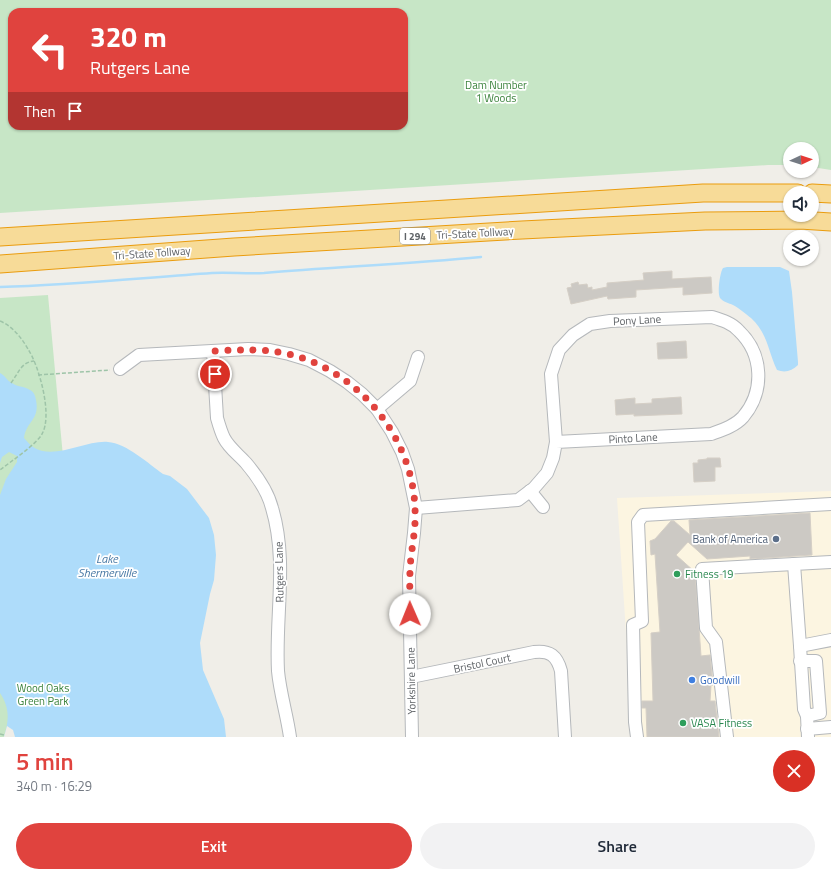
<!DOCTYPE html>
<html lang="en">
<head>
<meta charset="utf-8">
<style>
	:root { --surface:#fff; --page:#f2f2f3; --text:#1f2937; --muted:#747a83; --accent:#e0433e }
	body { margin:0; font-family:"Titillium Web",sans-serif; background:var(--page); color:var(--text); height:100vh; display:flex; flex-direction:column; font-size:15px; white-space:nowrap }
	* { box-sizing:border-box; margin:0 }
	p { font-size:13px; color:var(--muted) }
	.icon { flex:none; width:22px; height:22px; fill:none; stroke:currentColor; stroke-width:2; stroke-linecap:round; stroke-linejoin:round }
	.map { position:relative; height:737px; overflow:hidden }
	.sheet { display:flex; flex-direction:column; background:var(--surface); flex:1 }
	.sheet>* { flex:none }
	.top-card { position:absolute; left:8px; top:8px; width:400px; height:122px; border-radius:12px; box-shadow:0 1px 3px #0004; background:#e0433e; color:#fff; overflow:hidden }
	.needle { width:26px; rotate:86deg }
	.buttons { position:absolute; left:783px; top:142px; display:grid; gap:8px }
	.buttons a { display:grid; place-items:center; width:36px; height:36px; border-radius:50%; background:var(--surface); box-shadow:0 1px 3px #0004; font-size:20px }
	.pin { position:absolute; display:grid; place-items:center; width:34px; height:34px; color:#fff; margin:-17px; border:2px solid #fff; border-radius:50%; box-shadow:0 1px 4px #0007 }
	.me { position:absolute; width:44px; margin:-22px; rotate:359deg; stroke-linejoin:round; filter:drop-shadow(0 0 3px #0008) }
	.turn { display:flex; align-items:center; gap:14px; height:84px; padding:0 16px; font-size:18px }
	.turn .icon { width:52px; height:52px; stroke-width:2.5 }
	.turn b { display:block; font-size:28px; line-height:34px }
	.then { display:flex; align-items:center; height:38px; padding:0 16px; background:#0003; gap:8px; font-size:15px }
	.round { display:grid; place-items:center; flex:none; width:42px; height:42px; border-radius:21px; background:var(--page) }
	.headline { display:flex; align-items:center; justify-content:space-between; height:68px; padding:0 16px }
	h1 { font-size:24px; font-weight:600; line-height:30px; color:var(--accent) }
	.action { display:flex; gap:8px; margin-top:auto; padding:8px 16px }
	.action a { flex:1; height:46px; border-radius:24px; background:var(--accent); color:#fff; font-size:16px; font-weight:600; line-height:46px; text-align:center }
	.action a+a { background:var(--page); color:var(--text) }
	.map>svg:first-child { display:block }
	.commercial { fill:#fcf5e1 }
	.green { fill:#c7e6c6; fill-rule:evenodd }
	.water { fill:#aedcfa }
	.pier { fill:#f0eee8 }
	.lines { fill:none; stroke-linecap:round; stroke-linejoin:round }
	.stream { stroke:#aedcfa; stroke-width:2.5 }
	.building { fill:#ccc9c4; stroke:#d5cfc6 }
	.minor-casing { stroke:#b5b8bb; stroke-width:14 }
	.highway-casing { stroke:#ea9c0e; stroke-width:19 }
	.path { stroke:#9ec4a8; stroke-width:1.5; stroke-dasharray:4 2; stroke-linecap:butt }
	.minor { stroke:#fff; stroke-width:12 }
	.highway { stroke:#f7db98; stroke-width:17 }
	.route { stroke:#e0433e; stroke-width:7; stroke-dasharray:0 12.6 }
	.service-dot { fill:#5c6f8a; stroke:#fff; stroke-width:1.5 }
	.leisure-dot { fill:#2e9e5b; stroke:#fff; stroke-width:1.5 }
	.shop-dot { fill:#3f7fe0; stroke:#fff; stroke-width:1.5 }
	.labels { text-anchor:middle; stroke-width:3.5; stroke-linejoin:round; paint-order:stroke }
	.shield { fill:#fff; stroke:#8f9295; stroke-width:1 }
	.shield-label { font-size:10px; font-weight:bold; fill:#5f6367 }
	.park-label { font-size:11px; fill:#3a823b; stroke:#fff }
	.street-label { font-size:11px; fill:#5f6367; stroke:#fff }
	.service-label { font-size:11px; fill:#4e5e75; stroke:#fff; text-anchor:end }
	.leisure-label { font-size:11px; fill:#27864d; stroke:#fff; text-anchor:start }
	.shop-label { font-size:11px; fill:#366cbe; stroke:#fff; text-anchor:start }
	.water-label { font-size:12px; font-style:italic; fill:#4778a4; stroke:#fff }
</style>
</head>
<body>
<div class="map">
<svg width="831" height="737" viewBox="0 0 831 737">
	<rect width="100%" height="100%" fill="#f0eee8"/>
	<polygon class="commercial" points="831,491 831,737 633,737 617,498"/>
	<g class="green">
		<path d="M0,0H831V170L812,167V149H790V165H768L0,213ZM12,12H404V126H12Z"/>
		<polygon points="48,295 89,737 0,737 0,298"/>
	</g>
	<g class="water">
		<path d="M727,267H780L789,271L792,292L798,362V365C792,371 785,373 777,370C768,351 768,334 751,318C746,314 739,308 733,305C729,303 723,302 720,298C717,293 720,272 723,268Z"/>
		<path d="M0,373C5,375 7,381 12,383C17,387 24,386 30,390C34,392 35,395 36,400C40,420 26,421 24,438C27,441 30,445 33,447C54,461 85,440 108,442C126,443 149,464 163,474L170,476L187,489L209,518L214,535L216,555L214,580L210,594L200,643L203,670L224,719L226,737H4C9,720 10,708 0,693V495L6,479L17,462V456L9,452L2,457L0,463Z"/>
	</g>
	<polygon class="pier" points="7,726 13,730 15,737 4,737"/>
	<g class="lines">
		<path class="stream" d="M0,287C71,285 141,278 212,273C229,272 246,274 264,273C336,267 409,264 481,257"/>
	</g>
	<g class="building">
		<polygon points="672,271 672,279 711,277 712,293 683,295 683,287 636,290 636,297 608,299 607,296 571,304 567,288 572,287 571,284 578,282 579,285 587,284 588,288 592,287 592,290 607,287 607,283 644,280 643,273"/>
		<polygon points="686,341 687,358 658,359 657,343"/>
		<polygon points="681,397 682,414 634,416 634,414 616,415 615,400 635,398 635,404 652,403 652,399"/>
		<polygon points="707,458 720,458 721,467 715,467 715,481 694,482 693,463 698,463 698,460 707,459"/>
		<polygon points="810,513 812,555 750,559 750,556 707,559 688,542 676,555 695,572 701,656 710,655 713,685 711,685 710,701 715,701 719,737 647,737 646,708 642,708 642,701 653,701 651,633 660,632 655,554 651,555 650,541 655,539 671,521 674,521 690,535 689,520"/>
	</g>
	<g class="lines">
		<defs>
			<g id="minor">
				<path d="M213,351L217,418C219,425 221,432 224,438C229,448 239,455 246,463C257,476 268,492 272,508C288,561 275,616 278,671C280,693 287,715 290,737"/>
				<polyline points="120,369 139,355 248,349 270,350 289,354 309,360 330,371 347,382 362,394 377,409 392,432 402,452 408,469 416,508 414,533 409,576 412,737"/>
				<polyline points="377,409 410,381 418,357"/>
				<polyline points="530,491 543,507"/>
				<path d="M416,508L518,500L534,488L547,473L553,458L556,442L551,374L559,350L573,335L590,324L610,321L712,317C722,320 732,323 739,331C763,354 765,391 743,417C735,426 722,430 711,434L556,442"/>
				<polyline points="800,646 794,564 831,562"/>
				<polyline points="800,661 816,661 820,713 807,716"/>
				<path d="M411,677L534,652C550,650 557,656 561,671L565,737"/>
				<polyline points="807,729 831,727"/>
				<polyline points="637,737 635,722 633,625 642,621 638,522 643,515 831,504"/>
				<polyline points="727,737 716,642 706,628 702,569 794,564"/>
				<polyline points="808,737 807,716 804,709 800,646 831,640"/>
			</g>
			<g id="highway">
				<polyline points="812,193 831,194"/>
				<polyline points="0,237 703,193 798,193"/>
				<polyline points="0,264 234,247 522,230 705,221 800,220 831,222"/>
			</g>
		</defs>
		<use href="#minor" class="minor-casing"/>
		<use href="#highway" class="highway-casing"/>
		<g class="path">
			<path d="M0,321C12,326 21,337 28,349C39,366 53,415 42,434C37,444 10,462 0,470"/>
			<polyline points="38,375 110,370"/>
			<path d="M11,383C18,374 21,362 34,361"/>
			<polyline points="0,734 4,735"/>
		</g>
		<use href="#minor" class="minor"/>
		<use href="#highway" class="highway"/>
	</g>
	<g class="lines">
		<path class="route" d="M215,374L213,351C239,350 263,348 288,354C358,370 413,437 415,509C416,525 413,541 411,557C409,576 410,595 410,614"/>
	</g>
	<circle class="service-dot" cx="776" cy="539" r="4"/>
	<g class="leisure-dot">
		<circle cx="677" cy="574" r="4"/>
		<circle cx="683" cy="723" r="4"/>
	</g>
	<circle class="shop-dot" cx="692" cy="680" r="4"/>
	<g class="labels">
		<rect class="shield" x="400" y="228" width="30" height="16" rx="3"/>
		<g class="shield-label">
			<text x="415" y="240">I 294</text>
		</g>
		<g class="park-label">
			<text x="496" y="89">Dam Number<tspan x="496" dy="13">1 Woods</tspan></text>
			<text x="43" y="692">Wood Oaks<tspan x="43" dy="13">Green Park</tspan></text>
		</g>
		<g class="street-label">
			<text transform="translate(475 233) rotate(-3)" y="4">Tri-State Tollway</text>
			<text transform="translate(152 253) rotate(-4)" y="4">Tri-State Tollway</text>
			<text transform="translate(637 320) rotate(-3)" y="4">Pony Lane</text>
			<text transform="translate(633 438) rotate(-3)" y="4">Pinto Lane</text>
			<text transform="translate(279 572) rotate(-91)" y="4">Rutgers Lane</text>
			<text transform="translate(482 663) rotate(-12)" y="4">Bristol Court</text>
			<text transform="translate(411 681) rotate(-91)" y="4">Yorkshire Lane</text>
		</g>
		<g class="service-label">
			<text x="768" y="543">Bank of America</text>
		</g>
		<g class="leisure-label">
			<text x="685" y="578">Fitness 19</text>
			<text x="691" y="727">VASA Fitness</text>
		</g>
		<g class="shop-label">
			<text x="700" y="684">Goodwill</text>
		</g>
		<g class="water-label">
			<text x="107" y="563">Lake<tspan x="107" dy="14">Shermerville</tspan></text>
		</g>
	</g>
</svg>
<div class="buttons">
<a><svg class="needle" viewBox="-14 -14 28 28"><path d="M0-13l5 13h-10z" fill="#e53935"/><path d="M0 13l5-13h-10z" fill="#747a83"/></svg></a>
<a><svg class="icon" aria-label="sound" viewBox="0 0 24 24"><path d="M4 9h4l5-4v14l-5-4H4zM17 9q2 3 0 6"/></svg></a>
<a><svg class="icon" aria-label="layers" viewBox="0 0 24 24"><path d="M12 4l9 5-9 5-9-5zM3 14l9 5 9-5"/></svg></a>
</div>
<div class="pin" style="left:215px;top:374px;background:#d93025"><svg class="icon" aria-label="arrive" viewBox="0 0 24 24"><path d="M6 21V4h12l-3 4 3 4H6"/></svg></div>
<svg class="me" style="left:410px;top:614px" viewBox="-20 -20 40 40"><circle r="19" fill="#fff"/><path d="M0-13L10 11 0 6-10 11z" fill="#e0433e"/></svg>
<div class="top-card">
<div class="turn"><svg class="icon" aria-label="left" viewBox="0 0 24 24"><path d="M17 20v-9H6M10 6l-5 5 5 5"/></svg><div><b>320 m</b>Rutgers Lane</div></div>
<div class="then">Then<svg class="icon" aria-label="arrive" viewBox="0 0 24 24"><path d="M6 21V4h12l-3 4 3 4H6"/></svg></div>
</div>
</div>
<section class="sheet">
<div class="headline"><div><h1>5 min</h1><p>340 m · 16:29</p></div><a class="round" style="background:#d93025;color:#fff"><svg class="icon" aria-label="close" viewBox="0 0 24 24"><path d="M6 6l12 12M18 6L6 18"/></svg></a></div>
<div class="action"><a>Exit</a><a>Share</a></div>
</section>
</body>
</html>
